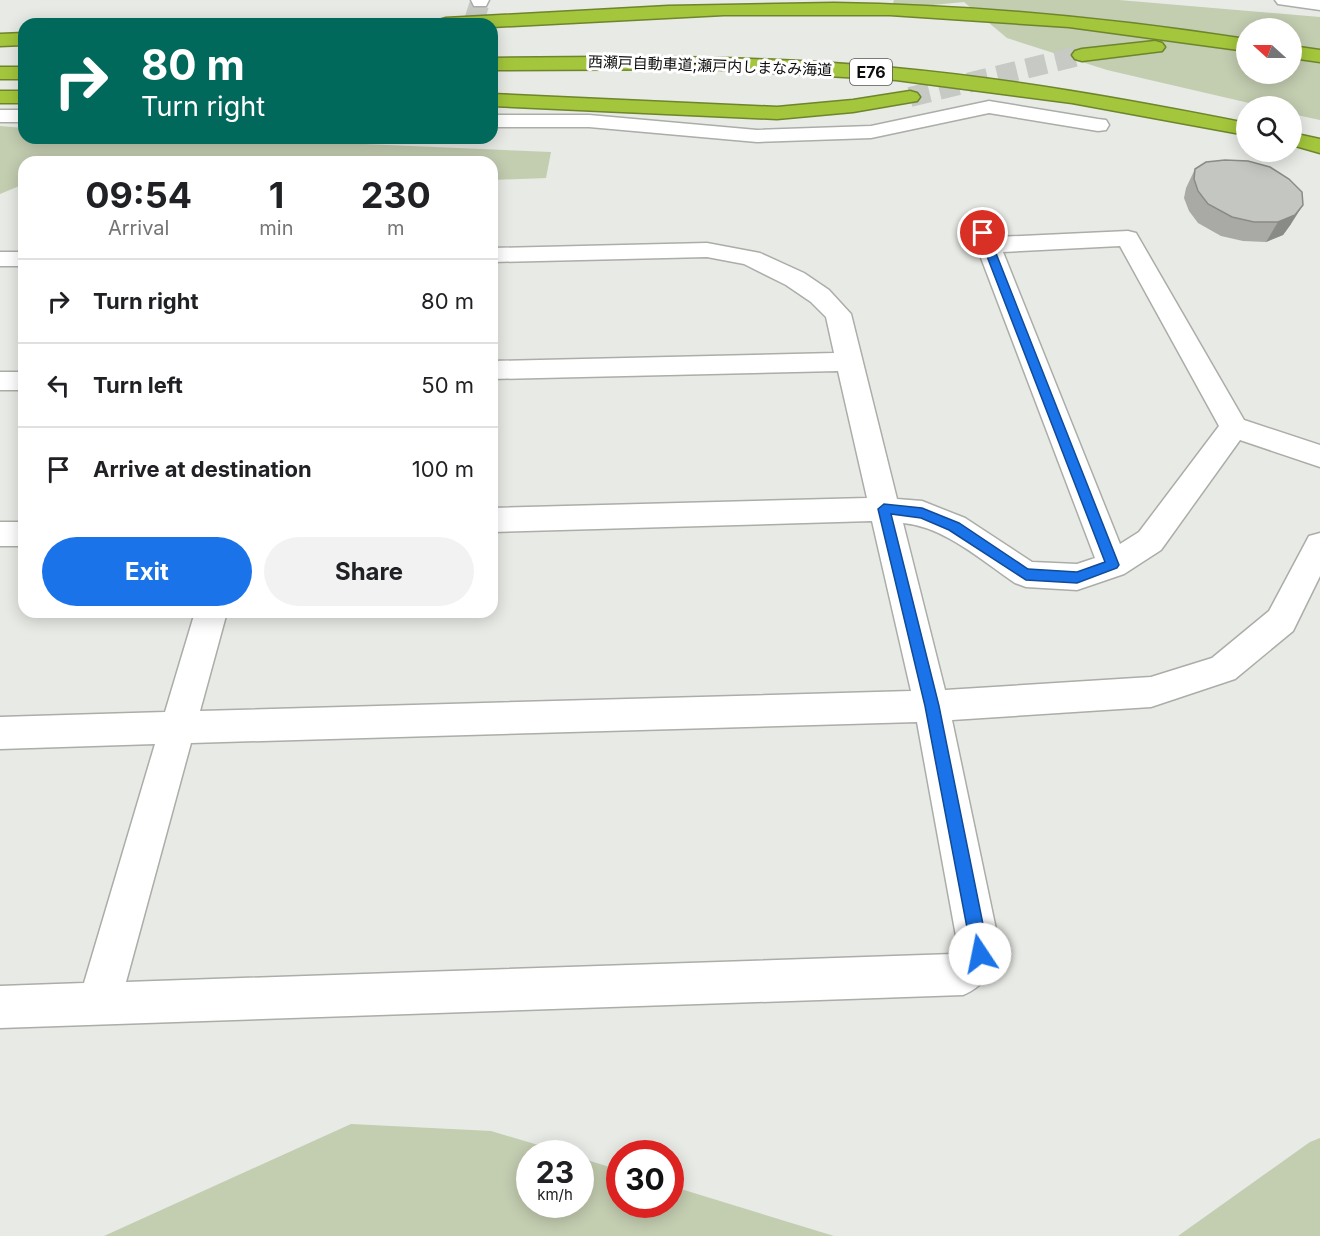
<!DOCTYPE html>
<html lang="en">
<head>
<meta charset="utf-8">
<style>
	:root { --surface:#fff; --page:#f2f2f2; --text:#202124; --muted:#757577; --line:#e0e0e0; --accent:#1a73e8 }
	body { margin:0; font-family:Inter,"Noto Sans JP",sans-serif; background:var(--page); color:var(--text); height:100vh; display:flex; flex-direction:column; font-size:22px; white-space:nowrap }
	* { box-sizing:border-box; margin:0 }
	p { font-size:20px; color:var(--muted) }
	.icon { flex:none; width:33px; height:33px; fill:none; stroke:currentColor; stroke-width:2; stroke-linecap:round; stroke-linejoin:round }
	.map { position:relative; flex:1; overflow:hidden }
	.details { position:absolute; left:18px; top:156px; width:480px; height:462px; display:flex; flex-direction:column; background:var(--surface); border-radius:18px; box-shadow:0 3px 15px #0003 }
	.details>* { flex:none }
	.hud { position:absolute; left:18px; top:18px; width:480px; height:126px; border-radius:18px; box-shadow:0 3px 15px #0003; background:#00695c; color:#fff; overflow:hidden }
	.needle { width:39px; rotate:291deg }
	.buttons { position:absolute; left:1236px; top:18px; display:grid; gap:12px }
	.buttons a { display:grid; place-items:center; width:66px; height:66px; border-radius:50%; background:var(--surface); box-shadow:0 3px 15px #0003; font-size:30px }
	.speed { position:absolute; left:516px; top:1140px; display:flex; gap:12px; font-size:30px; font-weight:700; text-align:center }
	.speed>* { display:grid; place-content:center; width:78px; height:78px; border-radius:50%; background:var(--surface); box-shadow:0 3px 15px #0003; line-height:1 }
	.speed small { font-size:15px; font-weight:400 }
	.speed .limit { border:9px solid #d22; background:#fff; color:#111 }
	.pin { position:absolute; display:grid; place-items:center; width:51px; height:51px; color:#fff; margin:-26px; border:3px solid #fff; border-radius:50%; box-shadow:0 2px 6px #0007 }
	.me { position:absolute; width:66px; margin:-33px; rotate:349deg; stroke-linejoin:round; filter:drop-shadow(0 0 4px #0008) }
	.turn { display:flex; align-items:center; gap:21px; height:126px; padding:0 24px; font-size:27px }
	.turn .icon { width:78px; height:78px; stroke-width:2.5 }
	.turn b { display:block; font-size:42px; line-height:51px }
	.eta { display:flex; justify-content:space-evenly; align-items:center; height:102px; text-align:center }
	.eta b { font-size:36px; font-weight:700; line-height:42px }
	.button { display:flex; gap:12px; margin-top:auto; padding:12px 24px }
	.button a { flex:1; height:69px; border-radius:36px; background:var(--accent); color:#fff; font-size:24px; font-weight:700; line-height:69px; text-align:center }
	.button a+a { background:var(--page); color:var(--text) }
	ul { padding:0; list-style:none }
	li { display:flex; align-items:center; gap:18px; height:84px; padding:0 24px; border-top:2px solid var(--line) }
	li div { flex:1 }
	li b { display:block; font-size:22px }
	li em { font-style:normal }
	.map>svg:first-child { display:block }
	.green { fill:#c3cdb0; fill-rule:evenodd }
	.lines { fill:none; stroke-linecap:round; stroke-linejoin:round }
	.minor-tunnel { stroke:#c7c9c4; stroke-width:20; stroke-dasharray:20 10; stroke-linecap:butt }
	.highway-tunnel { stroke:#c7c9c4; stroke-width:20; stroke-dasharray:20 10; stroke-linecap:butt }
	.minor-casing { stroke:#abada8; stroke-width:3 }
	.highway-casing { stroke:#6e852b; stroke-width:3 }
	.minor { fill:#fff; fill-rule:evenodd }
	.highway { fill:#a3c63c; fill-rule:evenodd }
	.wall { fill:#a9aaa6 }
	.shaded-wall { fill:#898b87 }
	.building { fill:#c4c6c1; stroke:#898b87; stroke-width:1.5 }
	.route { fill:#1a73e8; stroke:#114b97; stroke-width:1.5 }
	.labels { text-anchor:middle; stroke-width:6; stroke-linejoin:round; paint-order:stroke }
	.far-street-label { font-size:15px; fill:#0c0c0b; stroke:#fff }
	.shield { fill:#fff; stroke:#555554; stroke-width:1.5 }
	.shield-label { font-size:16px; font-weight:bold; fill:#0c0c0b }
</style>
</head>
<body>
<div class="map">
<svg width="1320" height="1236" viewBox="0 0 1320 1236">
	<rect width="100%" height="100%" fill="#e8eae5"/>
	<g class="green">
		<path d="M894,0H1119L1320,17V120L1292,114V106H1262L1107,70L1007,38L964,2L891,9ZM1246,28H1292V74H1246Z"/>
		<polygon points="0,126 24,128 24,138 224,138 551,152 546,178 492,180 492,162 91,162 88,158 79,162 24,162 24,184 0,194"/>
		<polygon points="351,1124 491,1131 565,1153 530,1154 530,1204 580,1204 581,1158 619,1170 620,1204 670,1204 671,1186 834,1236 104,1236"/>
		<polygon points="1320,1138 1320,1236 1178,1236 1310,1142"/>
	</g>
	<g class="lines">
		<polyline class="minor-tunnel" points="473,24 480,2"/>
		<polyline class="highway-tunnel" points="910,97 1082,55"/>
		<defs>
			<g id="minor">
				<polygon points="471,0 489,0 486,6 474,6"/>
				<polygon points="1275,0 1320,0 1320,10 1278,4"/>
				<polygon points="989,101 1098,119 1106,120 1109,125 1106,130 1098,131 989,113 871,138 757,142 589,127 492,127 492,115 589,115 757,130 871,126"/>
				<rect x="0" y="110" width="24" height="12"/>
				<path d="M979,214L987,216L997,237L1128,231L1136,233L1244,420L1320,445V467L1240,440L1161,550L1124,574L1077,590L1026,587L1015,583C981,560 945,527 903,523L945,690L1151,677L1212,658L1269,611L1309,536L1320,533V576L1293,631L1235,679L1151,707L952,720L1001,953C992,972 983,987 963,995L0,1028V986L84,983L155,744L0,749V717L165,712L195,612H227L200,711L911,691L872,521L492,532V508L867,498L838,371L492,379V361L834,353L826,317L811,302L786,285L744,264L707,257L492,262V248L707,243L760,253L804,273L829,290L851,314L897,499L922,501L965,518L1032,562L1077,564L1095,558L967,221L971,216ZM1120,246L1219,426L1139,532L1120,544L1003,252ZM917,722L958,947L953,954L126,982L191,743Z"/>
				<rect x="0" y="252" width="24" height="14"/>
				<rect x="0" y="372" width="24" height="18"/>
				<rect x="0" y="522" width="24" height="24"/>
			</g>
			<g id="highway">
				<path d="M834,3C973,5 1109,18 1246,39V51L1069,27L890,15H724L492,27V24H437L439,20L446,18L668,6Z"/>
				<polygon points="24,33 24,45 0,46 0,34"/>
				<polygon points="1155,41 1162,43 1165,47 1162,51 1082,61 1075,59 1072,55 1075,51 1082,49"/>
				<polygon points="1292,46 1320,50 1320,62 1292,58"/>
				<path d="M600,57C698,56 797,59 895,68C1013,79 1130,100 1246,123V135L1072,103L896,80L707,69L492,70V58Z"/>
				<rect x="0" y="67" width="24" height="12"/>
				<rect x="0" y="91" width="24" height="12"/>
				<polygon points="910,91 917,93 920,97 917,101 853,112 777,119 492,106 492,94 777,107 853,100"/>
				<polygon points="1292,133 1320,139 1320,153 1292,145"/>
			</g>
		</defs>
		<use href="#minor" class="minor-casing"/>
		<use href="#highway" class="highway-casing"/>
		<use href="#minor" class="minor"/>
		<use href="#highway" class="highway"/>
	</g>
	<polygon class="wall" points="1195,169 1291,224 1283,235 1266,242 1243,241 1221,236 1198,223 1189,211 1184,198 1186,188"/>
	<polygon class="shaded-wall" points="1303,205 1291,224 1283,235 1266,242 1278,222"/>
	<polygon class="building" points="1225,160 1248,161 1270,167 1289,179 1302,192 1303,205 1295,215 1278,222 1254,222 1232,217 1208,204 1198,191 1194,179 1195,169 1206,162"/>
	<polygon class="route" points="983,230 988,233 1119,565 1117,568 1077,583 1026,580 949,530 921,518 891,514 939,706 989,954 986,960 980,962 974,960 972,954 925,706 878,509 884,504 922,508 959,523 1028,569 1077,572 1105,562 978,233"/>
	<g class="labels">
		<g class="far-street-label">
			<text transform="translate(710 66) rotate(2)" y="5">西瀬戸自動車道;瀬戸内しまなみ海道</text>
		</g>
		<rect class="shield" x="850" y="59" width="42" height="26" rx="4.5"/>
		<g class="shield-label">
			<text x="871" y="78">E76</text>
		</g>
	</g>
</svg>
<div class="buttons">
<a><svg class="needle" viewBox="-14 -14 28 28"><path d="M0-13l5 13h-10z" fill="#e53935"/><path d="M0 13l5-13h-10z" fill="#757577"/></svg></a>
<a><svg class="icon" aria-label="search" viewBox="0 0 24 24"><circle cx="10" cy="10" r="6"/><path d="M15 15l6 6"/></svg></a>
</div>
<div class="speed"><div>23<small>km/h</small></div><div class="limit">30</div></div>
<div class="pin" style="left:983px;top:233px;background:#d93025"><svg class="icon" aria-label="arrive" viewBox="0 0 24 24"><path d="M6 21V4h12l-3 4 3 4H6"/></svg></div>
<svg class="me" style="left:980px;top:954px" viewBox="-20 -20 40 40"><circle r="19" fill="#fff"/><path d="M0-13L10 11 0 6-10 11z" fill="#1a73e8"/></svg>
<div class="hud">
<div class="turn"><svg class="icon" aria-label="right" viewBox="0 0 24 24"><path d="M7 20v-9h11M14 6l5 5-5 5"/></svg><div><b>80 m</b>Turn right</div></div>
</div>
<section class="details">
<div class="eta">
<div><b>09:54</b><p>Arrival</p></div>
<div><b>1</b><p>min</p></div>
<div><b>230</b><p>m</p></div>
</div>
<ul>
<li><svg class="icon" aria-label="right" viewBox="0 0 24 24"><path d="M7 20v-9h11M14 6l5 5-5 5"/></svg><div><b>Turn right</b></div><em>80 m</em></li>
<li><svg class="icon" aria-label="left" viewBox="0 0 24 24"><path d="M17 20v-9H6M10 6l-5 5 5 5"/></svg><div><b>Turn left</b></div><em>50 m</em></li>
<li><svg class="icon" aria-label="arrive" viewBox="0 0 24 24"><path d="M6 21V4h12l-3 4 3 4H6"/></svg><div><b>Arrive at destination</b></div><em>100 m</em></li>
</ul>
<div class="button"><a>Exit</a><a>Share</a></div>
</section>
</div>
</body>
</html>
